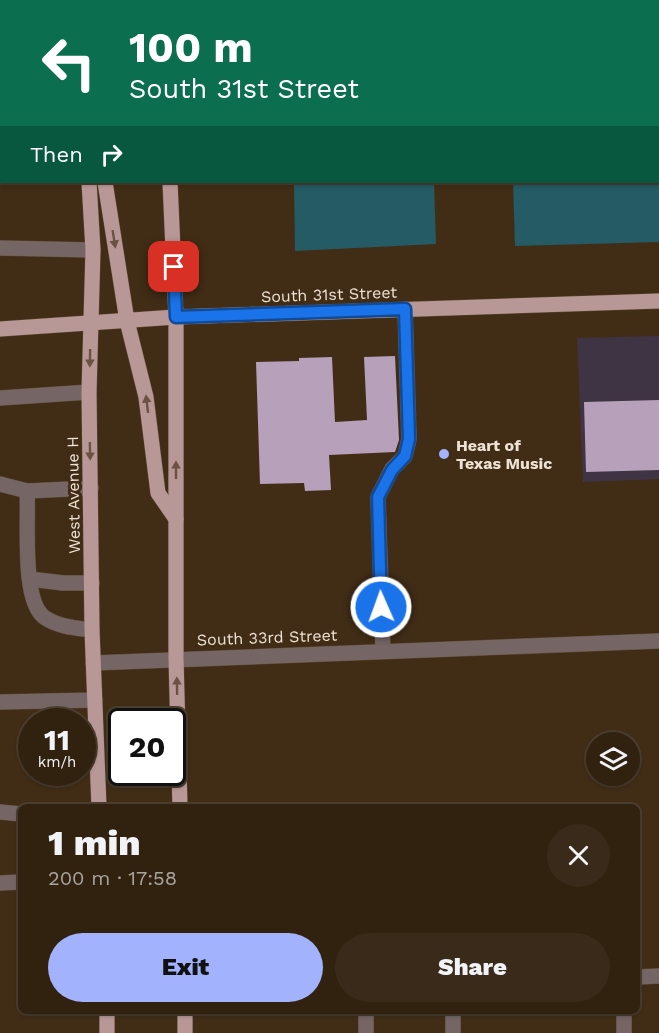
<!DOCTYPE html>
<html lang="en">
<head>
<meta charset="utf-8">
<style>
	:root { --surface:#312210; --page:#392a19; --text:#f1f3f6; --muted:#a8a49f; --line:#4c3f30; --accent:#a2b2fd }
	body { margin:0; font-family:"Work Sans",sans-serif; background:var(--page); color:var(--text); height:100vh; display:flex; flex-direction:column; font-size:22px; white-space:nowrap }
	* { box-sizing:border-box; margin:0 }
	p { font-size:20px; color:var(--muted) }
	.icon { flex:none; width:33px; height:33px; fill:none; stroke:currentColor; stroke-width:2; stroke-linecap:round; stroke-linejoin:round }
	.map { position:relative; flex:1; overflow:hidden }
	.drawer { position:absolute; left:18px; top:804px; width:622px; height:210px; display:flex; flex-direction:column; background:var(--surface); border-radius:9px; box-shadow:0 2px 4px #0004,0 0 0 2px var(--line) }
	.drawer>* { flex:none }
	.top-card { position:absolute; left:0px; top:0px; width:660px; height:183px; box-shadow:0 2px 4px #0004,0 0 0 2px var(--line); background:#0b6e4f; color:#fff; overflow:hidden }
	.tools { position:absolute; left:586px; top:732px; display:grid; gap:12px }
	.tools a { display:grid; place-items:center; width:54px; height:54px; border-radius:50%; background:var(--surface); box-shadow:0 2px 4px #0004,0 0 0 2px var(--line); font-size:30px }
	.speed { position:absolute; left:18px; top:708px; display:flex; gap:12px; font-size:30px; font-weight:700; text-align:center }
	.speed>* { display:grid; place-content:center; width:78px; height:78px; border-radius:50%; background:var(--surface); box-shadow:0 2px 4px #0004,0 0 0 2px var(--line); line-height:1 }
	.speed small { font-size:15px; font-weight:400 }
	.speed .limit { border:3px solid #111; border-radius:9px; background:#fff; color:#111 }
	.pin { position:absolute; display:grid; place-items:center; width:51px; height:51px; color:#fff; margin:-26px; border-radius:12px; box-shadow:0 3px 9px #0006 }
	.me { position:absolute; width:66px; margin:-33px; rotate:358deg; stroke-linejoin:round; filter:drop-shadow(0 0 4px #0008) }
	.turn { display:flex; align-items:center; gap:21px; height:126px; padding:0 30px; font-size:27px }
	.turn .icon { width:78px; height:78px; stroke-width:2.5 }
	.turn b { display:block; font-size:42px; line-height:51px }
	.then { display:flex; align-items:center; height:57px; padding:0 30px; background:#0003; gap:12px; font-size:22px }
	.round { display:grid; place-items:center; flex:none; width:63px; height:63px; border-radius:32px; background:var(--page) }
	.head { display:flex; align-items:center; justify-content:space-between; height:102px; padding:0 30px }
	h1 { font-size:36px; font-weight:800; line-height:45px }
	.primary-button { display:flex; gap:12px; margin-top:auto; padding:12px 30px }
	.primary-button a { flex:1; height:69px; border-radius:36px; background:var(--accent); color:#111; font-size:24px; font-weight:800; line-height:69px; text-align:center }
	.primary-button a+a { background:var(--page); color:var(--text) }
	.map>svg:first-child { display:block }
	.commercial { fill:#3f3444 }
	.water { fill:#245b64 }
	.building { fill:#b6a0ba }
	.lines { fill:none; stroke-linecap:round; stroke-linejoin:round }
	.minor-casing { stroke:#5d4a34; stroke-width:16 }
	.major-casing { stroke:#5d4a34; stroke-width:16 }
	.minor { stroke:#756565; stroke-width:15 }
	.major { stroke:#b89896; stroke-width:15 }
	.oneway { fill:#6b5243 }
	.route-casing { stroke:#114b97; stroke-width:15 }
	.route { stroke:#1a73e8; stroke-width:10 }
	.poi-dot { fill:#a2b2fd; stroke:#412d16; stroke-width:2 }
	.labels { text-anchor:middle; stroke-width:6; stroke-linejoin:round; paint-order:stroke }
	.street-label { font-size:16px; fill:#eee2d4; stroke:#412d16 }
	.poi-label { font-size:16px; font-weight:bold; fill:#eee2d4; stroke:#412d16; text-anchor:start }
</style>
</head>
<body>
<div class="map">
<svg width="659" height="1033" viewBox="0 0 659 1033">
	<rect width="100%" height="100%" fill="#412d16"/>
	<polygon class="commercial" points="659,336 659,479 583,482 577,338"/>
	<g class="water">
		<polygon points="659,33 659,242 515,246 513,182 658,182"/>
		<polygon points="294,182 434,182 436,244 295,251"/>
	</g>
	<g class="building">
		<polygon points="395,356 399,440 395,452 329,455 331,490 305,491 304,483 260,484 256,362 299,361 299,358 332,357 335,422 367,420 364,357"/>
		<polygon points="659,400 659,470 586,472 584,402"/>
	</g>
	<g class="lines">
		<defs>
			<g id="minor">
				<polyline points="31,2 31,0"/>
				<polyline points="0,50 2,49"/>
				<polyline points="0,248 93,250"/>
				<polyline points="0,398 89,392"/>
				<polyline points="0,484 27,491"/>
				<path d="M91,488L27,491C29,519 21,600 44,617C58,627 76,628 92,630"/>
				<polyline points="30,579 63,583 92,583"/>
				<polyline points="383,651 378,497 392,469 405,456 409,439 405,309"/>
				<polyline points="93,663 659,641"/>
				<polyline points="0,702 95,700"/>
				<polyline points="0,812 21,814"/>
				<polyline points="0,883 21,882"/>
				<polyline points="638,977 659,976"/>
				<polyline points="366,1011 366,1033"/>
				<polyline points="624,1011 624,1033"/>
				<polyline points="453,1033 453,1011"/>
			</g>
			<g id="major">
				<polyline points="78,0 79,2"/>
				<polyline points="140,0 141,2"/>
				<polyline points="89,182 93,250 89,392 92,630 99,807"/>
				<polyline points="105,182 127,321 146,397 158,493 176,519"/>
				<polyline points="170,182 176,317 176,658 180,807"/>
				<polyline points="0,329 176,317 659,301"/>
				<polyline points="107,1011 107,1033"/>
				<polyline points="185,1011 185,1033"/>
			</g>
		</defs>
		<use href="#minor" class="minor-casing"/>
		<use href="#major" class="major-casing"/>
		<use href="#minor" class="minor"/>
		<use href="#major" class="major"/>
	</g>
	<defs><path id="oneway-solid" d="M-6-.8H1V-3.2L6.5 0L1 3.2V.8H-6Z" transform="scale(1.5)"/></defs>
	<g class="oneway">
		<use href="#oneway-solid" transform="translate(114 239) rotate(81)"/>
		<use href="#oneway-solid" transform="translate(90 358) rotate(91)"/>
		<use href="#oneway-solid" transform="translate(147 404) rotate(-97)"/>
		<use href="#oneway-solid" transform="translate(90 451) rotate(89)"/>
		<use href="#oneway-solid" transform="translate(176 470) rotate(-90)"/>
		<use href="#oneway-solid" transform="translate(177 686) rotate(-91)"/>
	</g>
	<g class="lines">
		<defs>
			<polyline id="route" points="174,267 176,317 405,309 409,439 405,456 392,470 378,497 381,607"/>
		</defs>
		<use href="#route" class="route-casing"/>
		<use href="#route" class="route"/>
	</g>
	<circle class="poi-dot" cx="444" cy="454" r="6"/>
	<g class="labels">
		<g class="street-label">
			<text transform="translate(329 294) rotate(-2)" y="6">South 31st Street</text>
			<text transform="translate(73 495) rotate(-91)" y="6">West Avenue H</text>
			<text transform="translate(267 637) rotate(-2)" y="6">South 33rd Street</text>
		</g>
		<g class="poi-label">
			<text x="456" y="451">Heart of<tspan x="456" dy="18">Texas Music</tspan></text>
		</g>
	</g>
</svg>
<div class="tools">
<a><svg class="icon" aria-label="layers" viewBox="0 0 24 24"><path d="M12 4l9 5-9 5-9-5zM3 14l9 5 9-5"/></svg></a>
</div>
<div class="speed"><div>11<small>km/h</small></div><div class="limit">20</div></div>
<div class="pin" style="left:174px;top:267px;background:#d93025"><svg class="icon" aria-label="arrive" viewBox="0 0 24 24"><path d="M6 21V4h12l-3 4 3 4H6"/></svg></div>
<svg class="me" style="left:381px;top:607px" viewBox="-20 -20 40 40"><circle r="17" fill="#1a73e8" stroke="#fff" stroke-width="3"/><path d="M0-11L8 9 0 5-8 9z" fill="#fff"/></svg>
<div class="top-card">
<div class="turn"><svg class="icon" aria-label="left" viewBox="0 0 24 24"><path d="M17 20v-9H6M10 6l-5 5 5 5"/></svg><div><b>100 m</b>South 31st Street</div></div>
<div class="then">Then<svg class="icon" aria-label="right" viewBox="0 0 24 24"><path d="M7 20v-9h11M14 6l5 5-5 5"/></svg></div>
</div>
<section class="drawer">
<div class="head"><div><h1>1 min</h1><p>200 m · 17:58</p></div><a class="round"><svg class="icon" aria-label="close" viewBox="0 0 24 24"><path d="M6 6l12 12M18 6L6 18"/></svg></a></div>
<div class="primary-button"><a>Exit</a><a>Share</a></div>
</section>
</div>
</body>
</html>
